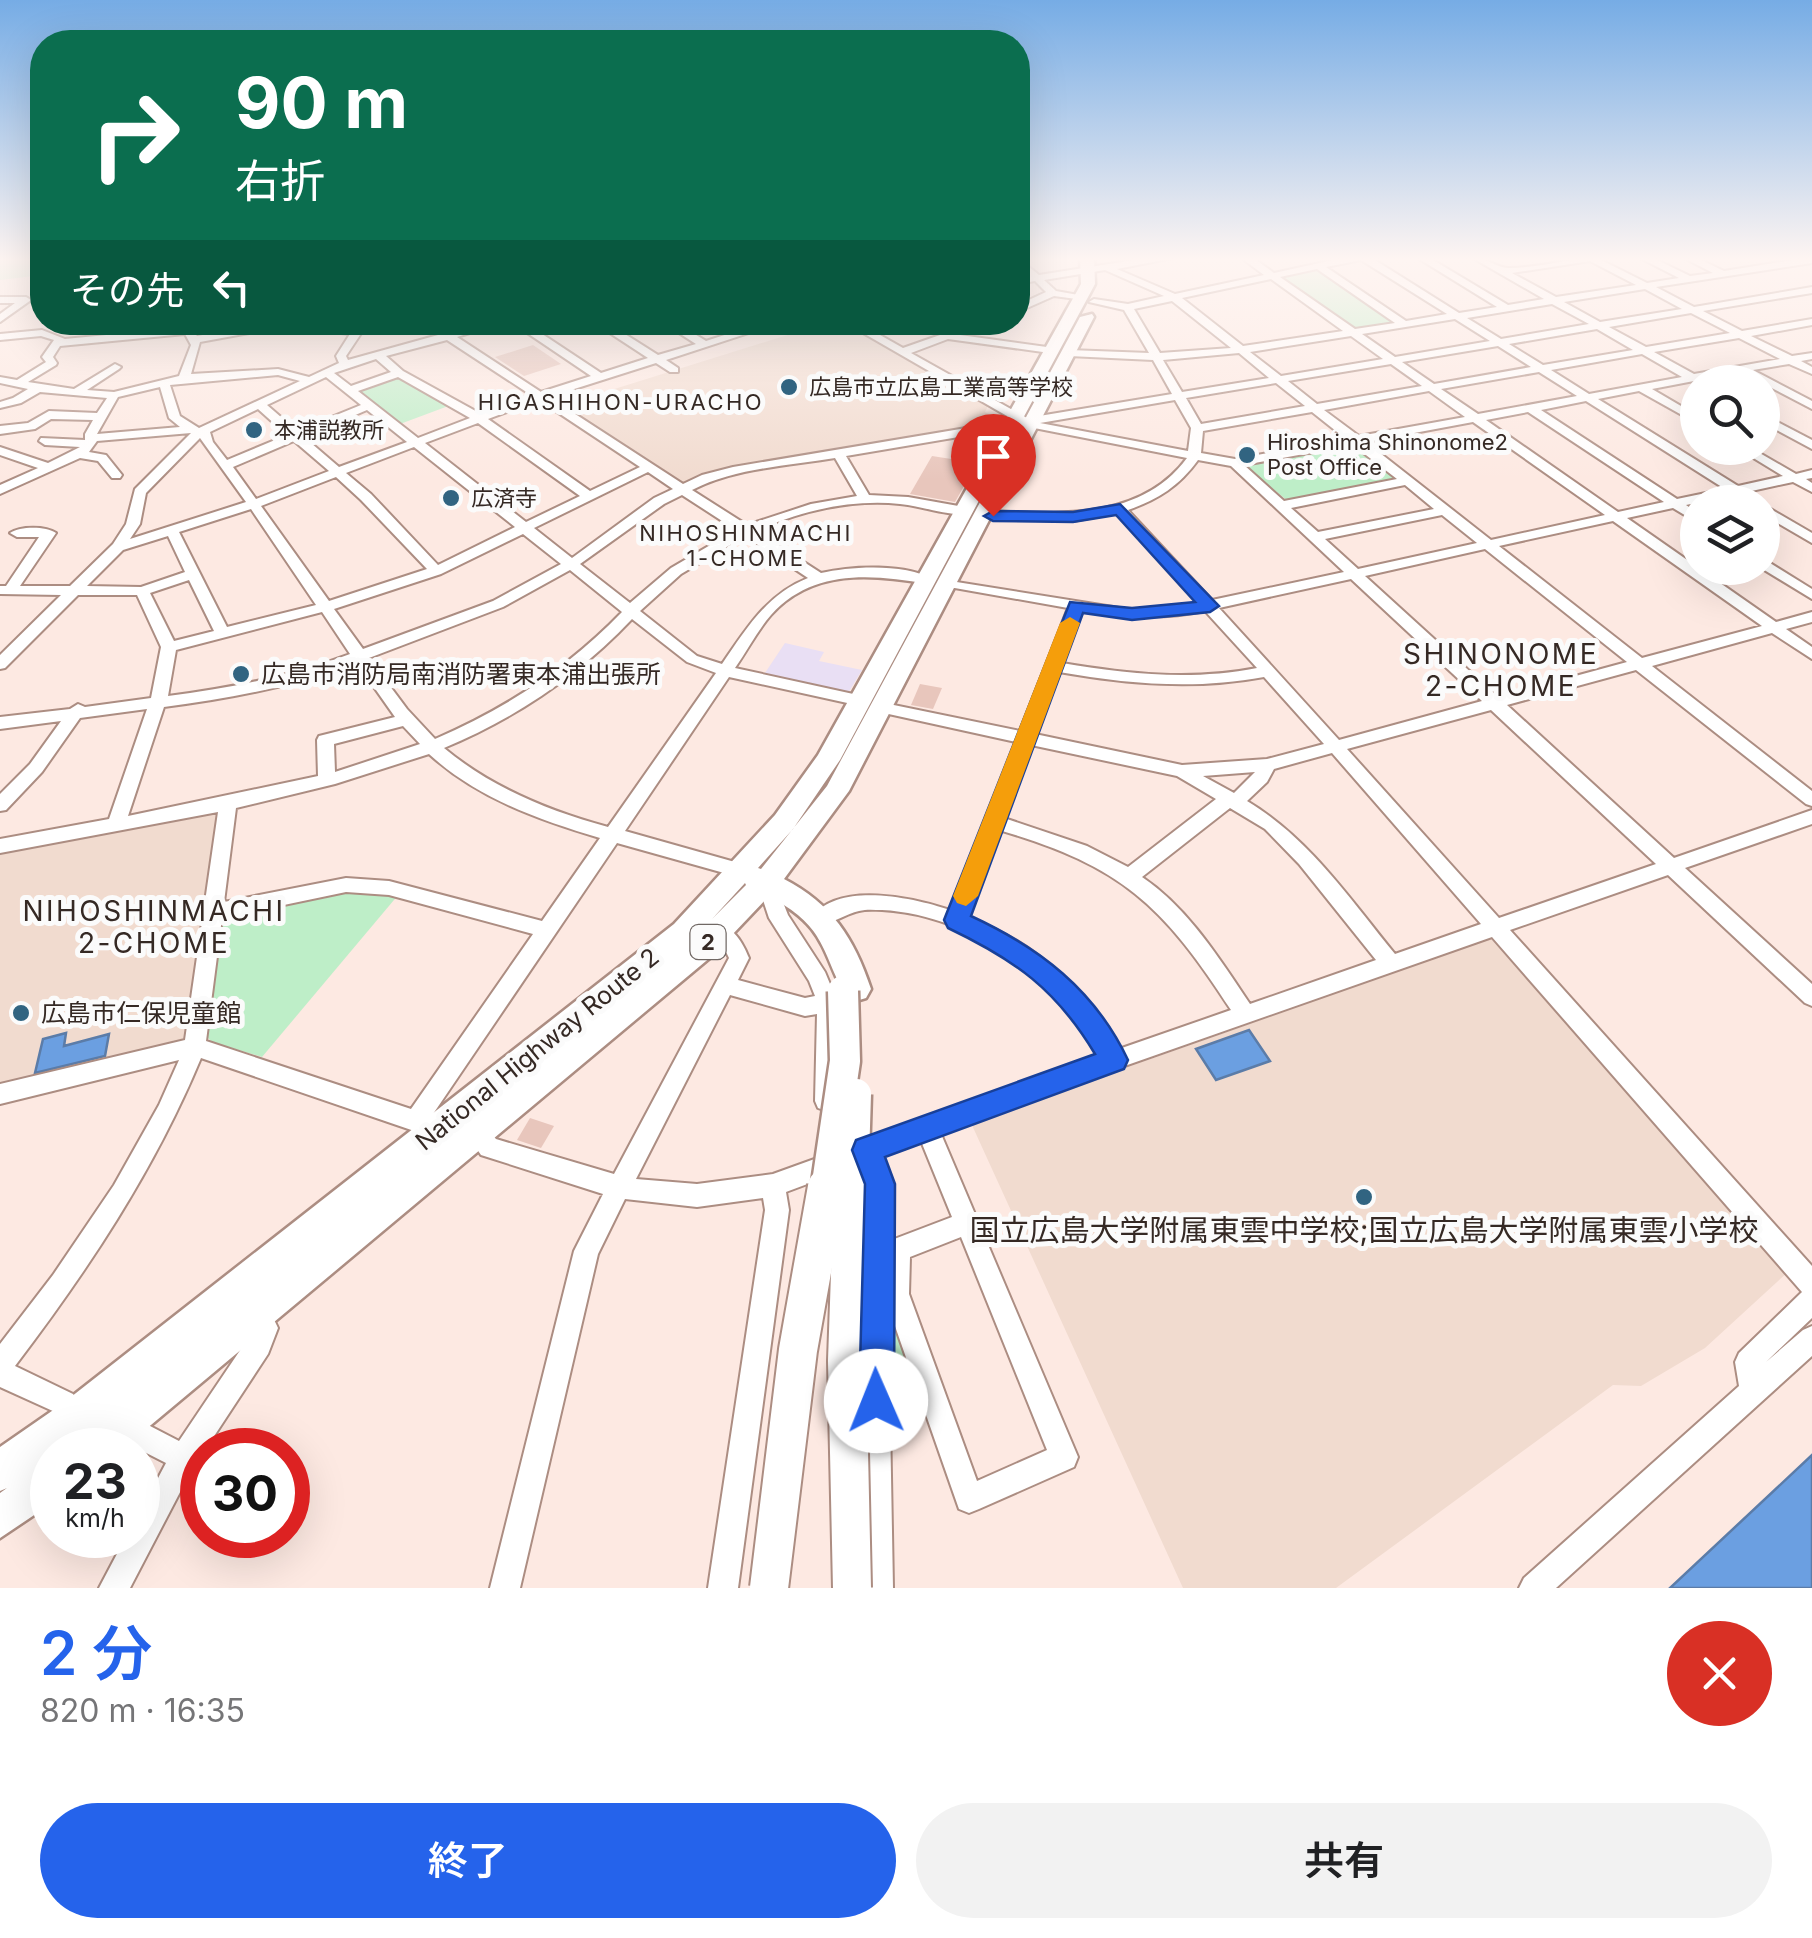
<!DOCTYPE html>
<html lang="ja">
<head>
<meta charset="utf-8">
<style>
	:root { --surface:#fff; --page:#f2f2f2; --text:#202124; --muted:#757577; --accent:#2563eb }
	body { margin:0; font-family:Inter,"Noto Sans JP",sans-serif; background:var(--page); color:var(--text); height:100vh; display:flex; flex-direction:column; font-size:38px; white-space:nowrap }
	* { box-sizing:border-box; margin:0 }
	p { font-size:32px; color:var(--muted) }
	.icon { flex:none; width:55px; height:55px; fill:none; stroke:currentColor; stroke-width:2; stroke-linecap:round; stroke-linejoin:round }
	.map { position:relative; height:1588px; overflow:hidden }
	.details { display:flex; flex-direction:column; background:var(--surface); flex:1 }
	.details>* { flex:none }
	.top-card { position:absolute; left:30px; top:30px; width:1000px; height:305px; border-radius:40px; box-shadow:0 10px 40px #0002; background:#0b6e4f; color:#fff; overflow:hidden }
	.tools { position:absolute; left:1680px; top:365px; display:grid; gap:20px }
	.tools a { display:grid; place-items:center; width:100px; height:100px; border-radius:50%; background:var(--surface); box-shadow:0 10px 40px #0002; font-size:50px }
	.speed { position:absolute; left:30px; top:1428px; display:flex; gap:20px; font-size:50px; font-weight:700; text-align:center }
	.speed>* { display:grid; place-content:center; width:130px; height:130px; border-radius:50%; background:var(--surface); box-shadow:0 10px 40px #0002; line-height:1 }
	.speed small { font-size:25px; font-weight:400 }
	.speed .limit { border:15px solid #d22; background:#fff; color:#111 }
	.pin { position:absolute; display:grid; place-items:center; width:85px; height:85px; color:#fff; margin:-102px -42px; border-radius:50% 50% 50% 0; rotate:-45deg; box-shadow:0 0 10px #0007 }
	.pin .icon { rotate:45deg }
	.me { position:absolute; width:110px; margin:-55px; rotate:359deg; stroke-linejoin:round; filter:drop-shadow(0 0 8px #0008) }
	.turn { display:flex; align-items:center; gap:35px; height:210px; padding:0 40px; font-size:45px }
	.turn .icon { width:130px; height:130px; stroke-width:2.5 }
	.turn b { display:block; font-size:70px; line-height:85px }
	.then { display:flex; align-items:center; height:95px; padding:0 40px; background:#0003; gap:20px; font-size:38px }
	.round { display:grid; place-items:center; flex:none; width:105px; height:105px; border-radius:52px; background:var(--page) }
	.headline { display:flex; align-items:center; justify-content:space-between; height:170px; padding:0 40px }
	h1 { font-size:60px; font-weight:600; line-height:75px; color:var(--accent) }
	.button { display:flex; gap:20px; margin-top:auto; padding:20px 40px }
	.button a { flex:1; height:115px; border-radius:60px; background:var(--accent); color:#fff; font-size:40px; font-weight:600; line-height:115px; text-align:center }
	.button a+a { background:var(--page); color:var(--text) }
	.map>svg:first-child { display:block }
	.commercial { fill:#e9dff4 }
	.education { fill:#f1dbcf }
	.green { fill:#beeec8 }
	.water { fill:#6b9fe1; stroke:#5b7ca8; stroke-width:2.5 }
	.building { fill:#e8c6bc }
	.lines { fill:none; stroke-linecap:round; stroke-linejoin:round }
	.minor-casing { stroke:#ac8d82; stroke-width:4 }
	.highway-casing { stroke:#ac8d82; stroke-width:5 }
	.minor { fill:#fff; fill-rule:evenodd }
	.highway { fill:#fff; fill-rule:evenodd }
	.highway-bridge-far1-casing { stroke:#ac8d82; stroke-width:35; stroke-linecap:butt }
	.highway-bridge-casing { stroke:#ac8d82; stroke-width:42; stroke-linecap:butt }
	.highway-bridge-far1 { stroke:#fff; stroke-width:30 }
	.highway-bridge { stroke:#fff; stroke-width:38 }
	.route { fill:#2563eb; stroke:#184099; stroke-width:2.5 }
	.slow { fill:#f59e0b }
	.poi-dot { fill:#316481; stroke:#fbfbfb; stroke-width:4 }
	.labels { text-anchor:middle; stroke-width:10; stroke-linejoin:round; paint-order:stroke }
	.far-poi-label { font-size:22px; fill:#352924; stroke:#fbfbfb; text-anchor:start }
	.far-neighbourhood-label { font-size:22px; letter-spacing:2.5px; fill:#352924; stroke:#fbfbfb }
	.shield { fill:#fbfbfb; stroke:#706864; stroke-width:2.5 }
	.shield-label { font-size:22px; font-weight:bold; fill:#352924 }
	.poi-label { font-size:25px; fill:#352924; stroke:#fbfbfb; text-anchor:start }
	.street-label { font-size:25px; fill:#352924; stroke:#fbfbfb }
	.neighbourhood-label { font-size:28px; letter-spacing:2.5px; fill:#352924; stroke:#fbfbfb }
	.near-poi-label { font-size:30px; fill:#352924; stroke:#fbfbfb }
</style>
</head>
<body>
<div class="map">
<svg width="1812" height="1588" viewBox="0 0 1812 1588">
	<rect width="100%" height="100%" fill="#fde9e2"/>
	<polygon class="commercial" points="785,643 824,652 819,661 862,670 847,695 763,676"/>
	<g class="education">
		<polygon points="843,322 989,404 985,412 989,414 981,425 741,466 681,483 560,406 826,323"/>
		<polygon points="221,809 186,1041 0,1087 0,851"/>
		<polygon points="1490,938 1789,1271 1705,1348 1641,1386 1613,1385 1336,1588 1183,1588 971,1123"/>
	</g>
	<g class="green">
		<polygon points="0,257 42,257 42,275 0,280"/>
		<polygon points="1319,268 1400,323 1356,331 1278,278"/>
		<polygon points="396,376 451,405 400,424 357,391"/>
		<polygon points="1356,444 1398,480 1289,502 1244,465"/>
		<polygon points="342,889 399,894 262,1057 212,1042 202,1032 217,922 229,912"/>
		<polygon points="887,1302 921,1394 885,1409"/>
	</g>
	<g class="water">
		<polygon points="1249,1030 1270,1061 1216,1080 1196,1049"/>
		<polygon points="66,1033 64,1046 109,1034 105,1056 35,1073 43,1039"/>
		<polygon points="1812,1455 1812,1588 1670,1588"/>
	</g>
	<g class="building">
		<polygon points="533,345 561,364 524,376 495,357"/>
		<polygon points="932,456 977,463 955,502 910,494"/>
		<polygon points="920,684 942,688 933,709 911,705"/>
		<polygon points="530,1118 554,1126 541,1148 517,1140"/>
	</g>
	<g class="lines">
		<defs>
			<g id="minor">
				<path d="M1153,257H1178L1117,269L1175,294L1264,275L1240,257H1252L1274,273L1347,257H1370L1459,313L1497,307L1416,257H1428L1508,305L1544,299L1471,257C1486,257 1496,268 1509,268C1541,268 1572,257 1605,257L1601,260L1647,283L1679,278L1638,257H1651L1690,276L1713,273L1682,257H1695L1724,271L1812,257V263L1656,287L1694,307L1812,287V293L1703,311L1742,331L1812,319V325L1751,336L1792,356L1812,353V359L1801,361L1812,367V374L1789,364L1753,370L1812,401V409L1741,372L1652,389L1698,416V424L1639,391L1598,399L1738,486L1783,476L1737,448H1751L1796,474L1812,470V478L1806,479L1812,483V492L1793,482L1747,492L1760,502H1746L1734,495L1686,505L1698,513V523L1673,508L1627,518L1776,622L1812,612V622L1786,629L1812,647V659L1772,633L1652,666L1812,791V806L1806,804L1636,670L1507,705L1674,858L1812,810V824L1685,868L1812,984V1006L1805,1003L1668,875L1510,930L1812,1266V1318L1766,1362L1803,1330L1812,1326V1356L1556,1588H1519L1524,1578L1739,1386L1735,1362L1739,1353L1802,1292L1492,937L1116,1069L941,1134L1078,1457L1074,1467L979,1509L969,1513L959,1509L888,1306L893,1588H863V1289L868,1184L861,1164L786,1192L789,1210L738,1588H708L765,1210L763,1198L697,1207L625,1199L598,1254L520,1588H490L574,1251L603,1194L481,1155L467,1135L470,1128L478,1124L486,1128L496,1139L614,1174L729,958C724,945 713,943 707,932L710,926C731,921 742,941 749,958L738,980L805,998L815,996L809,981L769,918L757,882L759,877H773L788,915L825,972L838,1003L837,1101L834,1108L826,1111L818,1108L815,1101L817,1014L805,1016L730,995L636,1179L697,1184L773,1174L1100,1056C1086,1034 1073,1011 1055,992C1013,948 943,913 882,910C874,910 867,909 859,911C844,914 830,927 815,922L812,917C839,881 914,898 950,910L1016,742L884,713L876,708L884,703L1020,731L1068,608L949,587L944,586V580L1132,610L1199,603L1117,513L1073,521L978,518L976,515L983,511C1054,513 1139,523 1187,458L1024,426L846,456L869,495L908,497L964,507L971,511L969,514C946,516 922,506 900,504C851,499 800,511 756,531L821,573C851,566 907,563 934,580L927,584C872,574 812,569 771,615C757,631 747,651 735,668L867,697L869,701L867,705L861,706L729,677L625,831L749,866L751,871L749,876L742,878L617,843L431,1117L437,1125L434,1132L426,1135L201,1058C154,1171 88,1270 15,1366L73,1394L89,1418L86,1428L76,1431L66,1428L55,1412L0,1387V1344L53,1275L114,1185L159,1105L179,1060L0,1104V1084L185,1040L218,812L0,853V839L109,819L147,709L80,718L42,772L6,810L0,811V794L30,764L61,721L0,729V717L70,709L78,704L85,707L151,698L161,647L137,595H78L5,668L0,669V655L61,595L0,594V586H6L39,537H17L10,533C20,526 46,526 56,533L20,586H70L113,544L126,524L135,489L191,433L97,441L89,452L106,455L122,475L120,478H112L98,461L80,458L0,494V485L38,468L0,455V447L48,463L80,447L45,445L39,441L41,438L85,440V434L93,420L51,419L35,429L0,434V426L28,423L49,411L97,413L107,398L40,392L21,403L0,408V402L13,398L28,389L0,383V377L17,380L46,362L42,357L54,340L41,336L0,340V334L42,330L65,339L189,327L197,336L242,328L249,323L302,322L361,330L362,332L346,356L348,360L485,322H504L457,337L541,392L591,376L511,322H524L601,373L648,358L593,322H606L658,355L696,344L662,322H675L706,341L765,322H782L666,360L678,368V372H670L656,363L549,397L683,484L702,475L733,467L1014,420L844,322H857L903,348L940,335L918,322H932L950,332L975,322H991L960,335L1054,348V352L1050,353L948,339L911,353L1027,418L1172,394L1153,360L1069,356L1064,353L1069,350L1149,353L1124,310L1089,302L1094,299L1128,304L1164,296L1105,270L1044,280L1056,291L1084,296V300L1054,296L1018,312V305L1046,292L1035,281L1018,284V278L1029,276L1018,266V258L1039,275ZM1361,260L1447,314L1406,321L1326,267ZM1590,261L1636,285L1556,297L1512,273ZM1317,269L1395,323L1355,329L1280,277ZM1271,279L1343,331L1243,346L1182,298ZM1645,289L1682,309L1600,322L1564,302ZM1172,301L1231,348L1160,353L1134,309ZM1552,304L1589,324L1501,339L1467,318ZM1691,313L1730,333L1646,347L1609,327ZM1455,319L1490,341L1395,357L1362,334ZM297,328L350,334L336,356L339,363L309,377L278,369L191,374L200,342L249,333L252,329ZM1597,329L1633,350L1543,365L1509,344ZM185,334L191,345L179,376L114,392L87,390L119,369L121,367L115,364L74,389L28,382L56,365L57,363L53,357L60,346ZM1351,336L1383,359L1281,376L1250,352ZM1739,338L1780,359L1694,374L1654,352ZM447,340L531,395L481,414L403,371L386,356ZM1498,346L1531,367L1434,384L1402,362ZM1239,353L1269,378L1182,392L1163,360ZM1642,354L1682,377L1589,394L1551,370ZM376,359L391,372L351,386L334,373ZM1391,364L1422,386L1317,404L1288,381ZM1539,372L1577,396L1478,414L1441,389ZM278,375L300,381L199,428L180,416L170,385ZM326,377L361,405L297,431L267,405ZM398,377L470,418L418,438L358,391ZM1276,383L1305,406L1201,424L1186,398ZM160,387L169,418L180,427L97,434L118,397ZM1429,391L1465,417L1359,436L1324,410ZM539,400L640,467L590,491L488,419ZM1175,400L1191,428L1188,451L1040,423ZM1586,401L1725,489L1677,499L1541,410ZM258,409L287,435L227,460L213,442L210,432ZM367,410L407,442L339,467L304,437ZM1312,412L1346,439L1235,459L1201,453L1203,431ZM1528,412L1664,502L1618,512L1486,420ZM1473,422L1605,515L1491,540L1366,442ZM478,423L580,496L526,522L425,443ZM200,438L246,502L130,539L140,524L146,493ZM294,441L329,471L256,499L233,467ZM1353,445L1397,479L1284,501L1244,465ZM414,447L515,527L438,565L371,494L346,473ZM835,458L857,496L811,504L747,525L692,490C735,468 787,466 835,458ZM1198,460L1231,466L1344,572L1212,600L1128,510C1159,499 1179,486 1198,460ZM648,472L673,489L654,498L572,558L534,528ZM336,477L361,500L427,569L329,601L261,506ZM1405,485L1434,509L1318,532L1291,508ZM682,495L736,530L671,568L630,603L580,564L664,504ZM251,509L316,605L227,627L179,532ZM1442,515L1477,543L1358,569L1325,539ZM1613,521L1762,626L1642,658L1499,546ZM523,534L561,564L493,601L363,649L334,609L441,574ZM168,536L185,572L141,587L87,586L123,550ZM745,536L808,578C767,594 746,629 722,664L697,656L640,611L681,574ZM1485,549L1627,662L1498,697L1365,576ZM570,570L622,612C568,668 507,708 435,739L407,709L369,658L503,607ZM1351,579L1482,701L1339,740L1219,608ZM189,580L214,631L174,641L150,593ZM1082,610C1126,617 1161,620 1205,611L1257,668C1191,681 1127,674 1062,663ZM322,612L350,654C292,676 230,688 168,696L176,650ZM632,619L687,662L716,673L608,827C549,811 492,788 444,748C516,718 578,676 632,619ZM357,663L395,717L319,736L317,740L318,776L128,816L164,707C229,699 295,686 357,663ZM1059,672C1128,684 1194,690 1264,677L1324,744L1267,759L1182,765L1035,734ZM1491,710L1656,864L1499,918L1347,749ZM403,726L420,744L335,772L334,744ZM1031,745L1177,776L1216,799L1128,867L1087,846L1004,818ZM1332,753L1481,924L1395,954C1350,899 1309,838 1247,801L1267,782L1274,769ZM429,754C477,798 539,820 600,838L542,921L389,881L346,878L224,902L236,808L335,784ZM1255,772L1234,793L1203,776ZM1230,808L1265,829L1299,864L1376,960L1250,1004C1219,958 1188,908 1142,877ZM999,830C1122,866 1163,905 1231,1010L1119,1049C1079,985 1039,944 967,917ZM346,892L389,895L533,934L411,1109L206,1041L222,918ZM921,1141L952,1217L889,1241L892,1184L881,1156ZM961,1237L1047,1450L977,1481L909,1294L910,1257Z"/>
				<polygon points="0,297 26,297 31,300 0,322 0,314 15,303 0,303"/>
				<polygon points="1762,414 1812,440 1812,449 1762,422"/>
				<polygon points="1762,504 1812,533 1812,543 1762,514"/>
				<polygon points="1762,558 1812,589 1812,599 1761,568"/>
				<polygon points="258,1301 267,1305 278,1328 268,1354 205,1450 202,1450 130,1588 99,1588 127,1535 138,1535 138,1516 166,1463 113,1436 109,1426 113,1416 123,1412 179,1441 249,1337 252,1329 245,1314 249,1305"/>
			</g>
			<path id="highway" d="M1080,257H1094L1095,284L840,760L793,829L758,868L761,869L827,786L1080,317L1092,314L1094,317L849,791L784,879C832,904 854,938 871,989L866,998L856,1001L846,998C820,946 825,927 769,896L712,956L121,1450H71L75,1442L64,1450H52L49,1460L52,1459V1503L0,1538V1493L7,1488L0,1491V1447L62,1404L674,924L775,815L818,755L1081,284ZM745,883L746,885L712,919Z"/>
		</defs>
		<use href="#minor" class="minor-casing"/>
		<use href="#highway" class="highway-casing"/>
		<use href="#minor" class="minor"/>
		<use href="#highway" class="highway"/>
		<defs>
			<g id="highway-bridge-far1">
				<polyline points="826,1190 845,1061 843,991"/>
				<polyline points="853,1190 856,1094"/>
			</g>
			<g id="highway-bridge">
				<polyline points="769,1588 798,1350 827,1187"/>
				<polyline points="852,1588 847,1361 853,1187"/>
			</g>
		</defs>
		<use href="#highway-bridge-far1" class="highway-bridge-far1-casing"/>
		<use href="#highway-bridge" class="highway-bridge-casing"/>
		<use href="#highway-bridge-far1" class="highway-bridge-far1"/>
		<use href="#highway-bridge" class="highway-bridge"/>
	</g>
	<linearGradient id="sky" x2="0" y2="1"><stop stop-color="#76ace5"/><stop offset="0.54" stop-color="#fef5f2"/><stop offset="1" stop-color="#fef5f2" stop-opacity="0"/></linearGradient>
	<rect width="1812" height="480" fill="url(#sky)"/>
	<path class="route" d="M1120,504L1219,606L1210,612L1132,620L1083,613L971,916C1040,948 1095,990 1128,1060L1124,1069L885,1157L895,1184L894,1401L889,1414L876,1419L864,1414L859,1401L865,1184L852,1150L856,1140L1095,1054C1056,989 1015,960 948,928L944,920L1070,602L1132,608L1195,602L1116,515L1073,522L993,521L984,516L993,511L1073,512Z"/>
	<polygon class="slow" points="1070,617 1080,623 978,896 966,906 957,903 953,896 1060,623"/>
	<g class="poi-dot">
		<circle cx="789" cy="387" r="10"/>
		<circle cx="254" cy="430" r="10"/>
		<circle cx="1247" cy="455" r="10"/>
		<circle cx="451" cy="498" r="10"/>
		<circle cx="241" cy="674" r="10"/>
		<circle cx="21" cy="1013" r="10"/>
		<circle cx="1364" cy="1197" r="10"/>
	</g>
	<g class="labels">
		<g class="far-poi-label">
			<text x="809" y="395">広島市立広島工業高等学校</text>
			<text x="274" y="438">本浦説教所</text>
			<text x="1267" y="450">Hiroshima Shinonome2<tspan x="1267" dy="25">Post Office</tspan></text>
			<text x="471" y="506">広済寺</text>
		</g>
		<g class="far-neighbourhood-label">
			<text x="621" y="410">HIGASHIHON-URACHO</text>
			<text x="746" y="541">NIHOSHINMACHI<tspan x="746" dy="25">1-CHOME</tspan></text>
		</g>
		<rect class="shield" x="690.5" y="925" width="35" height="34" rx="8"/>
		<g class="shield-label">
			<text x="708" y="950">2</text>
		</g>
		<g class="poi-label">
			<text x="261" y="683">広島市消防局南消防署東本浦出張所</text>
			<text x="41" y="1022">広島市仁保児童館</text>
		</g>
		<g class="street-label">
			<text transform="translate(537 1049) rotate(-39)" y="9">National Highway Route 2</text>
		</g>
		<g class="neighbourhood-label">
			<text x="1501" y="664">SHINONOME<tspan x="1501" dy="32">2-CHOME</tspan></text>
			<text x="154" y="921">NIHOSHINMACHI<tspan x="154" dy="32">2-CHOME</tspan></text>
		</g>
		<g class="near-poi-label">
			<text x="1364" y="1241">国立広島大学附属東雲中学校;国立広島大学附属東雲小学校</text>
		</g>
	</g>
</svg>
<div class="tools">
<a><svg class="icon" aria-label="search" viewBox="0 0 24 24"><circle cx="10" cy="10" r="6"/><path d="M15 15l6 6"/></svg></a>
<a><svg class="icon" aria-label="layers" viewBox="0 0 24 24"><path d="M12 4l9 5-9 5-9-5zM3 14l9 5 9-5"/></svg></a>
</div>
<div class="speed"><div>23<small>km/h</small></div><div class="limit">30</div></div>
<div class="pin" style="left:993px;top:516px;background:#d93025"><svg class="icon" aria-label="arrive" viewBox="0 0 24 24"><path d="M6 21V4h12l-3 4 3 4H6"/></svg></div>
<svg class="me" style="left:876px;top:1401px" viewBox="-20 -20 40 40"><circle r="19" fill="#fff"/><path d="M0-13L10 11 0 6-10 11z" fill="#2563eb"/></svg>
<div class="top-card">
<div class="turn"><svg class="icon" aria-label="right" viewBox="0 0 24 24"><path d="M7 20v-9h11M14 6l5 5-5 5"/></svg><div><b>90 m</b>右折</div></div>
<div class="then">その先<svg class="icon" aria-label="left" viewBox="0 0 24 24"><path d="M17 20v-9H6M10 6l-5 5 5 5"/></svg></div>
</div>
</div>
<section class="details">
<div class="headline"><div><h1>2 分</h1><p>820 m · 16:35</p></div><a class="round" style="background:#d93025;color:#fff"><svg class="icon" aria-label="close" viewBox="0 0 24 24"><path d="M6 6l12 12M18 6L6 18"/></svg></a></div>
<div class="button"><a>終了</a><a>共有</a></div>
</section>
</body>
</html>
